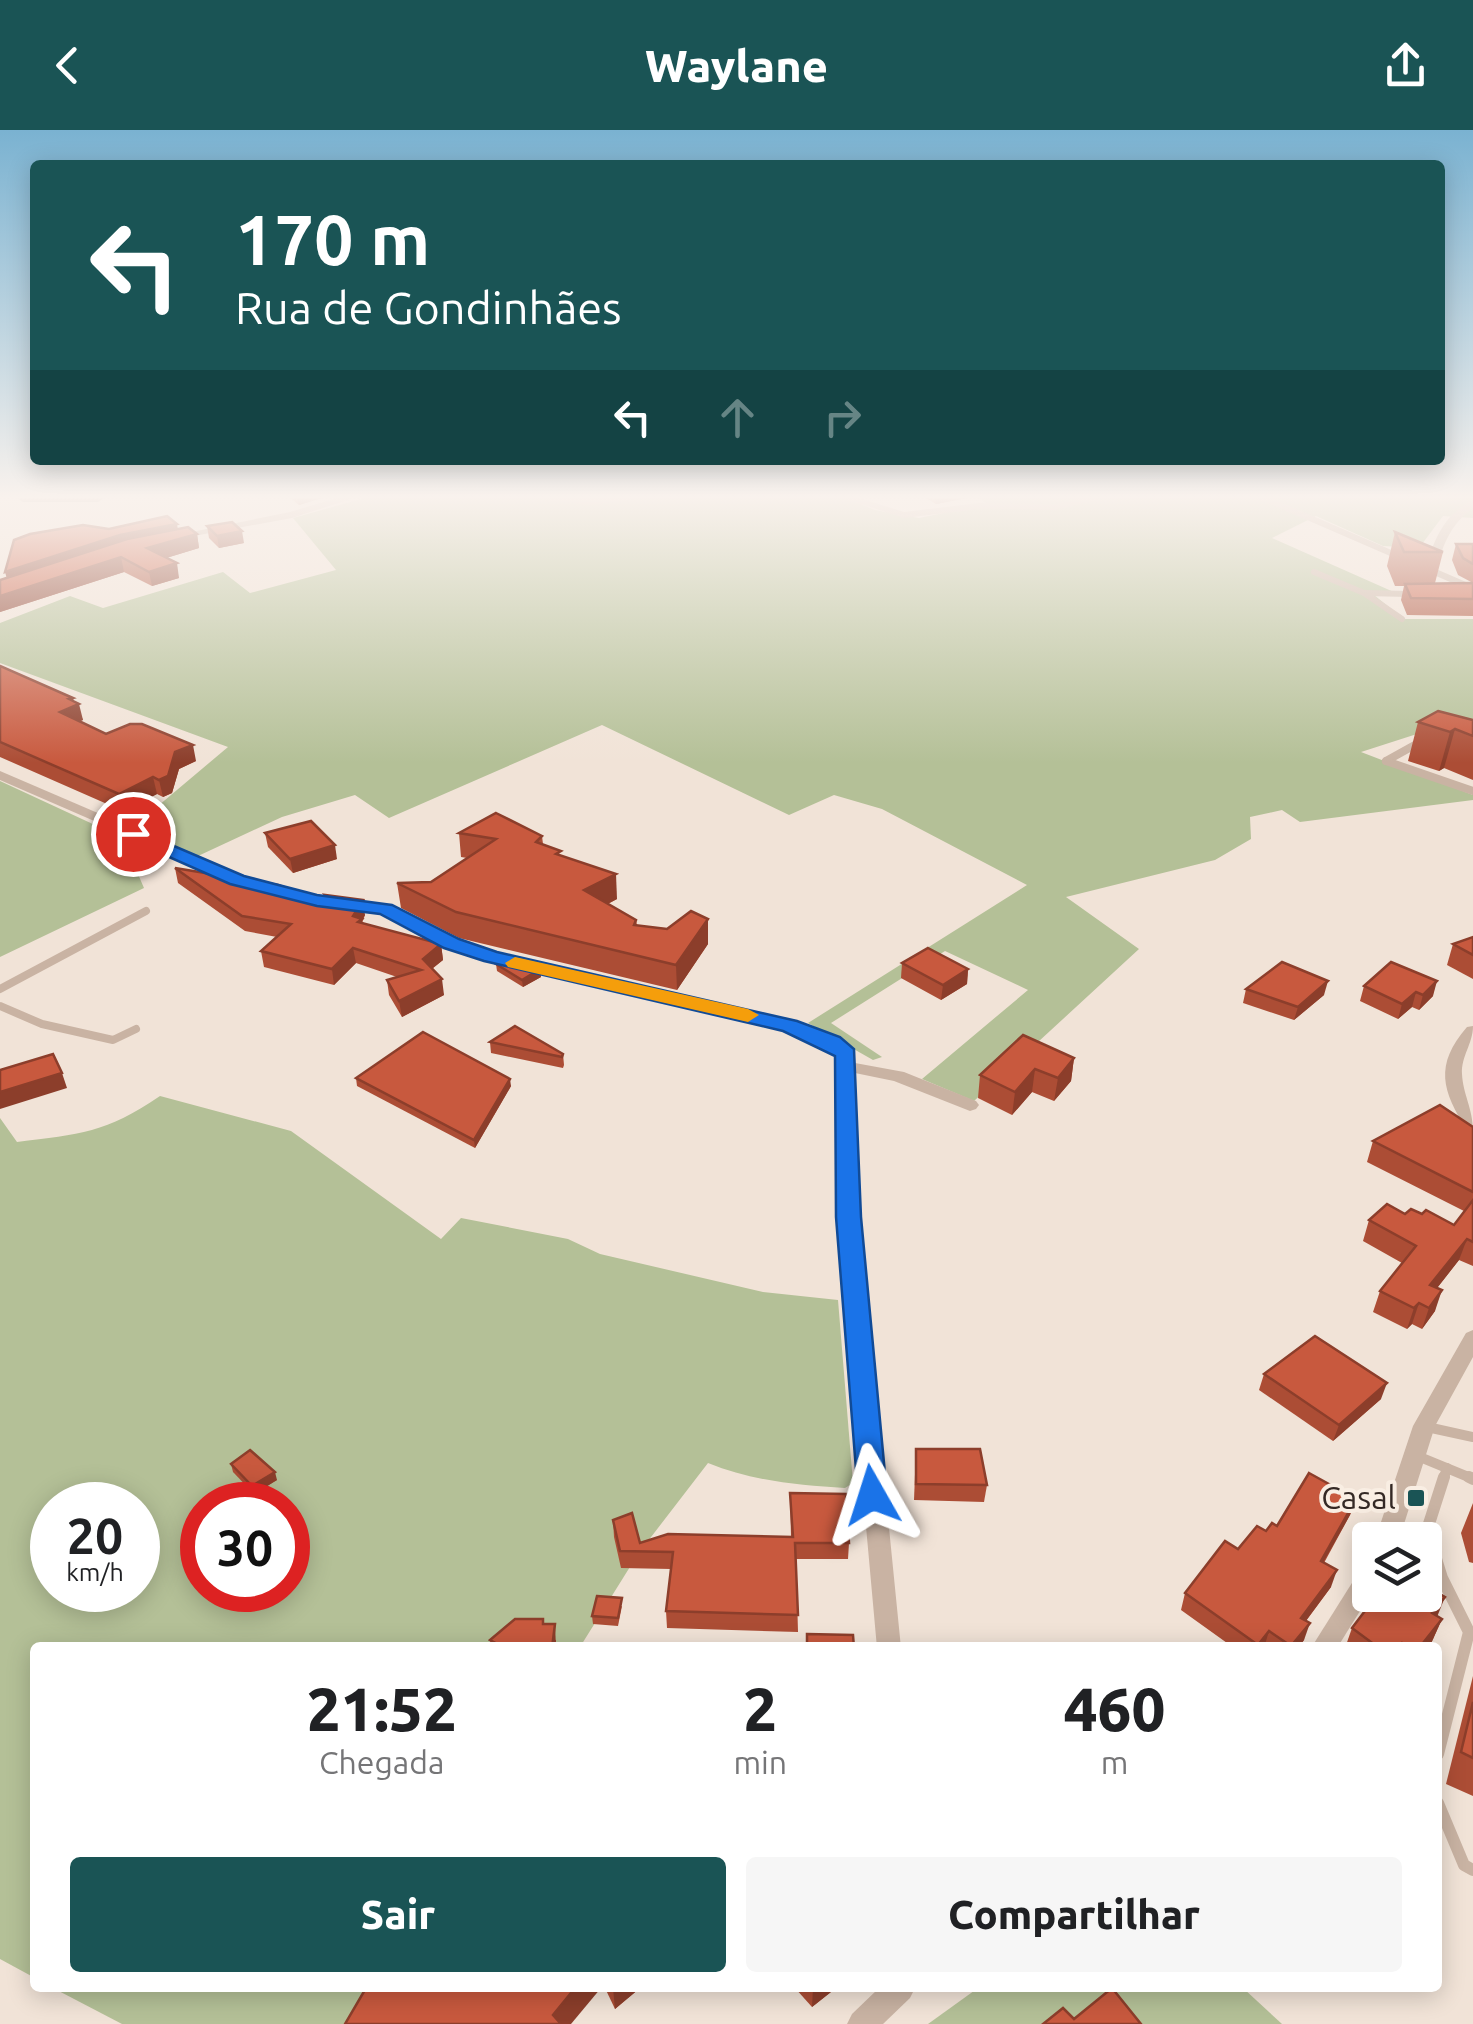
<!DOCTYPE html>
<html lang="pt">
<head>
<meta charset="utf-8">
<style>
	:root { --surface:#fff; --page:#f6f6f6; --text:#202124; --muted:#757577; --accent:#1a5455 }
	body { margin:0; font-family:Ubuntu,sans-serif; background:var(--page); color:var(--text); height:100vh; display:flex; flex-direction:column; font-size:38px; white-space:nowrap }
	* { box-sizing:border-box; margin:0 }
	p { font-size:32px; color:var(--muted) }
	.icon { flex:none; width:55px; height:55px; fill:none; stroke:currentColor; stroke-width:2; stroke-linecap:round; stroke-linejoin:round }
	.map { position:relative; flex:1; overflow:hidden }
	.details { position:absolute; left:30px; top:1512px; width:1412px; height:350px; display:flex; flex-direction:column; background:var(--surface); border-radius:10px; box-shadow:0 5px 25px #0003 }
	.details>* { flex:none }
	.top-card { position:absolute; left:30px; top:30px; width:1415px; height:305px; border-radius:10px; box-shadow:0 5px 25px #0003; background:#1a5455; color:#fff; overflow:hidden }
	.controls { position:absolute; left:1352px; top:1392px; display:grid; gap:20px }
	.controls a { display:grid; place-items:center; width:90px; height:90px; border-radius:10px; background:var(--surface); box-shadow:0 5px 25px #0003; font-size:50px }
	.speed { position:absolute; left:30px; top:1352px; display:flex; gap:20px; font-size:50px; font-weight:700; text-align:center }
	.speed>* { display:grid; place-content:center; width:130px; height:130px; border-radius:50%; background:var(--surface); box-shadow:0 5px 25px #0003; line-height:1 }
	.speed small { font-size:25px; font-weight:400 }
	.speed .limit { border:15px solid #d22; background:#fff; color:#111 }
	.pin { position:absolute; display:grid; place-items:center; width:85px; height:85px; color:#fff; margin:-42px; border:5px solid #fff; border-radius:50%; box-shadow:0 2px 10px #0007 }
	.me { position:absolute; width:110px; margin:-55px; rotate:354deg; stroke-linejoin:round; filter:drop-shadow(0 0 8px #0008) }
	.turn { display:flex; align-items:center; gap:35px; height:210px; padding:0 40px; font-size:45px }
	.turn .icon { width:130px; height:130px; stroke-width:2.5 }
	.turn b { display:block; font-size:70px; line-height:85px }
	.lanes { display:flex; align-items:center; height:95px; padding:0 40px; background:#0003; justify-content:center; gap:50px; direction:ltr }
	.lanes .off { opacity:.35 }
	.eta { display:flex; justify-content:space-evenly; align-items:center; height:170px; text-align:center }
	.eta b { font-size:60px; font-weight:800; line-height:70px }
	.cta { display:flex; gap:20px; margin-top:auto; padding:20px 40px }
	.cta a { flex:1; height:115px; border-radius:10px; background:var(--accent); color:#fff; font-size:40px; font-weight:800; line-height:115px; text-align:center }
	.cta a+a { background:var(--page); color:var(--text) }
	header { display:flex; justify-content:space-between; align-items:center; height:130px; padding:0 40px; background:var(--accent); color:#fff; font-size:45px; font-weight:800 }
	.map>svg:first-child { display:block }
	.green { fill:#b4c097; fill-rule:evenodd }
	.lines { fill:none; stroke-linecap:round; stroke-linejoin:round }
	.lane-far3 { stroke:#c9b3a3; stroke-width:6 }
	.lane-far2 { stroke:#c9b3a3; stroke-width:8 }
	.lane-far1 { stroke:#c9b3a3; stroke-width:10 }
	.lane { stroke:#c9b3a3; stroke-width:12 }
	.street { fill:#c9b3a3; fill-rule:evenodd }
	.highway { fill:#55433c; fill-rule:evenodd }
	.wall { fill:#ac4d35 }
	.shaded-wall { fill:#8c3e2b }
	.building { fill:#c8593e; stroke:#8c3e2b; stroke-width:2.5 }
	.route { fill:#1a73e8; stroke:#114b97; stroke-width:2.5 }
	.slow { fill:#f59e0b }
	.poi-dot { fill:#1a5455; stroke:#f9eee3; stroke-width:4 }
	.labels { text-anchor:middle; stroke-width:8; stroke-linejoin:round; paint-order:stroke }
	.near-poi-label { font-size:32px; fill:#342925; stroke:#f9eee3; text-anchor:end }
</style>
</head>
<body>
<header><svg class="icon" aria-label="back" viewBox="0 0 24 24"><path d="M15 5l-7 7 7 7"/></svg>Waylane<svg class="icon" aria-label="share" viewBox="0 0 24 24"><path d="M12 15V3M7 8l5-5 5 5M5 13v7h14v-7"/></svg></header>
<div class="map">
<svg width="1473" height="1894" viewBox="0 0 1473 1894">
	<rect width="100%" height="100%" fill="#f1e3d7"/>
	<g class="green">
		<polygon points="368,367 533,367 595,373 650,367 844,367 875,380 919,388 987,374 978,367 1473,367 1473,388 1443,386 1419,418 1383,416 1316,386 1272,408 1396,463 1374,465 1404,489 1473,489 1473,618 1420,603 1361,622 1473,665 1473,670 1300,692 1282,680 1250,687 1251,709 1215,730 1066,767 1139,819 974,971 922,949 1028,860 945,821 831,893 882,927 873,930 808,893 1027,755 882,679 834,665 789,685 602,595 389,688 355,665 282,687 198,726 122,693 152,681 228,617 0,533 0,493 70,466 103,478 223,442 250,463 336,440 293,388"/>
		<polygon points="0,651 110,702 94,710 131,728 144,758 0,827"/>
		<path d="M160,966L291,1001L441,1109L461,1088L568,1109L600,1124L763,1162L838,1170L853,1353L845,1358C798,1355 752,1351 708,1333L638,1424L580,1517L35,1518V1848L0,1829V988L17,1012C80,1004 106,1003 160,966ZM52,1375H138V1460H52ZM202,1375H288V1460H202Z"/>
		<polygon points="53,1858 373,1858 351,1894 122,1894"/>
		<polygon points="978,1858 1243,1858 1282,1894 928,1894"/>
	</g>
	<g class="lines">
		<g class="lane-far3">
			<polyline points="1314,442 1364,463"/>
			<polyline points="1402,489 1364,463 1410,464"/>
			<polyline points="1418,613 1422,611"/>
		</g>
		<g class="lane-far2">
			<polyline points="1386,631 1422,611"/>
			<polyline points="1386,631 1473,661"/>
			<polyline points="0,859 146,781"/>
			<polyline points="0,876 42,894 113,910 136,899"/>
		</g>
		<g class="lane-far1">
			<polyline points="1427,1297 1473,1307"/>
			<polyline points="1415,1325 1473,1349"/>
			<polyline points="1443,1350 1447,1338"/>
		</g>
		<g class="lane">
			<polyline points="1469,1347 1473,1349"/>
			<polyline points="1438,1624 1469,1502 1442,1448 1427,1400 1444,1347"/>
			<polyline points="1438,1673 1464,1735 1473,1740"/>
		</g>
		<g class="street">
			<polygon points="340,367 357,367 292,388 172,410 167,407 290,382"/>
			<polygon points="528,367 652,367 589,375"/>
			<polygon points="839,367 856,367 904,382 979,373 1056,374 1087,367 1108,367 1056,380 979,379 904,388"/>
			<path d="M1254,367H1269L1426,435C1436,406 1445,384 1473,370V378C1450,395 1444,413 1436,439L1473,455V462Z"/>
			<polygon points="0,641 256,751 259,754 256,757 246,757 0,650"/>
			<path d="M301,762L389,776L458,811L495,822L796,892C816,900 854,907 855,933L904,942L976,971L979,975L976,979L970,981L894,951L855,943L858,1087L901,1518H877L838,1087L837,926L826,916L785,900L485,829L446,817L380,783L296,770L293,767L296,764Z"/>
			<path d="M1473,896C1473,914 1461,926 1462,944C1463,965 1473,978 1473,1002L1467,1000C1442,961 1434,935 1467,897Z"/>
			<polygon points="1473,1200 1473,1227 1435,1296 1399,1410 1375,1410 1413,1296 1466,1203"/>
			<polygon points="1370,1434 1370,1465 1337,1518 1311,1518 1362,1437"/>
			<polygon points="879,1858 915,1858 910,1868 883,1894 847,1894 852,1884"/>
		</g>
		<polygon class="highway" points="15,367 106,367 98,372 23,372"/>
	</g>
	<g class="wall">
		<polygon points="289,367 325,367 299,375"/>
		<polygon points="924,367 972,367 936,374"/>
		<polygon points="207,396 244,413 219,418 209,408"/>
		<polygon points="109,399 178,400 197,404 199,418 166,428 179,448 152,456 124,442 0,482 0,450"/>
		<polygon points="1395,402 1443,422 1435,453 1473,453 1473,486 1407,485 1401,470 1404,456 1395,456 1387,436"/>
		<polygon points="1456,414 1473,414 1473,453 1458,445 1452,430"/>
		<polygon points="0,536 74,571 83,590 79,591 106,604 196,631 179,639 172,663 163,667 157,664 123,681 0,627"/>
		<polygon points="1473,590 1473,650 1444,638 1439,641 1408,631 1418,592"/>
		<polygon points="265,703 337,729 293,743 268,717"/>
		<polygon points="459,703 542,706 543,714 561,726 617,769 608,774 636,790 637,795 708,814 677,860 459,808 401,778 397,753 431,752 467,728 461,727"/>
		<polygon points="175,738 326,772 325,765 365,785 362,793 441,814 443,830 432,839 444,865 402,887 389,865 387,850 397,847 356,833 334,855 264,837 261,821 277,807 245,801 178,753"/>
		<polygon points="1473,807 1473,849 1447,835 1453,814"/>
		<polygon points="1391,832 1433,866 1419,880 1412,877 1398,889 1360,871 1364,856"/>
		<polygon points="902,833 968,839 967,854 941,870 901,848"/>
		<polygon points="496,834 540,839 541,847 523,857 497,841"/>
		<polygon points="1246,859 1324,865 1294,890 1243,873"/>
		<polygon points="490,912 563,924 564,935 563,938 491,923"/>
		<polygon points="1074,928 1071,951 1054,971 1032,962 1012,985 978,968 980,945"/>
		<polygon points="356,948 511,956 475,1018 357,956"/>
		<polygon points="1473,997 1473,1136 1459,1130 1437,1158 1435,1181 1422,1199 1412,1194 1407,1199 1373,1182 1380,1161 1402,1133 1363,1111 1369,1090 1405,1084 1422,1084 1454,1095 1464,1081 1367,1032 1373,1011"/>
		<polygon points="1264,1244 1381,1269 1333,1311 1259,1260"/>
		<polygon points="916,1319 987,1355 984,1372 914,1370"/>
		<polygon points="231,1334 277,1350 254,1364 233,1342"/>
		<polygon points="790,1363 849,1413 848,1429 796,1429 798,1502 667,1498 666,1481 671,1439 621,1438 614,1407 613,1390 640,1413 791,1407"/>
		<polygon points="1356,1369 1350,1385 1324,1433 1331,1457 1306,1491 1304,1510 1298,1518 1234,1518 1181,1480 1185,1463 1238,1419 1277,1396"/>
		<polygon points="1473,1373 1473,1433 1469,1432 1461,1403"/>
		<polygon points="622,1476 618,1496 593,1494 592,1486"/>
		<polygon points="1438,1486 1442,1489 1429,1518 1345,1518 1352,1498"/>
		<polygon points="490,1510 556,1510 556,1518 491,1518"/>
		<polygon points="1473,1546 1473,1666 1446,1654"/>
		<polygon points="605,1858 640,1858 615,1879"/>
		<polygon points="795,1858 836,1858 812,1877"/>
	</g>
	<g class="shaded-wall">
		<polygon points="297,367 325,367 299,375"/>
		<polygon points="936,367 972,367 936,374"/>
		<polygon points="177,394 178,400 7,449 5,442 120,405"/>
		<polygon points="242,401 244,413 219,418 217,406"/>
		<polygon points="197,404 199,418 150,433 147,418"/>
		<polygon points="121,427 124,442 0,482 0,466"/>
		<polygon points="177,433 179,448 152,456 149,442"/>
		<polygon points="73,568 75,575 79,574 83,590 64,598 60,582 69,569"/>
		<polygon points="1455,599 1444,638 1439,641 1450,602"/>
		<polygon points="193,615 196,631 179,639 172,663 163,667 159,650 175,622"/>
		<polygon points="153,647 157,664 123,681 119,664"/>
		<polygon points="335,715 337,729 293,743 290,729"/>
		<polygon points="616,744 617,769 585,785 584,760"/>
		<polygon points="363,770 365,785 362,790 364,804 353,786"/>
		<polygon points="708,789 708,814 677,860 676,835"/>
		<polygon points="441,814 443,830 425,844 423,829"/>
		<polygon points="353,818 356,833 334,855 332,839"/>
		<polygon points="540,839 541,847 523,857 522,850"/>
		<polygon points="968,839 967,854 941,870 943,855"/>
		<polygon points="442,849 444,865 402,887 399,871"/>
		<polygon points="1328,851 1324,865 1294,890 1298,877"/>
		<polygon points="1437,851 1433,866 1419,880 1423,865"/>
		<polygon points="1416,862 1412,877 1398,889 1402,874"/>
		<polygon points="1074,928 1071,951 1054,971 1058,948"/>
		<polygon points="1035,939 1032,962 1012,985 1015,962"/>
		<polygon points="62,943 67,958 0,979 0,962"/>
		<polygon points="510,949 511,956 475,1018 474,1010"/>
		<polygon points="1467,1109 1459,1130 1423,1176 1430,1155"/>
		<polygon points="1442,1160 1435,1181 1422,1199 1429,1178"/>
		<polygon points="1419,1173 1412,1194 1407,1199 1414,1178"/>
		<polygon points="1387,1253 1381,1269 1333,1311 1339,1295"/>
		<polygon points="275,1342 277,1350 254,1364 252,1356"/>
		<polygon points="1356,1369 1350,1385 1315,1447 1321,1431"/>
		<polygon points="1337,1440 1331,1457 1296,1504 1301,1488"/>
		<polygon points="1445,1467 1435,1492 1432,1483"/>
		<polygon points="1442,1489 1429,1518 1419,1518"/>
		<polygon points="1310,1493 1304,1510 1298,1518 1290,1518"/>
		<polygon points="555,1494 556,1518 552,1518"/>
		<polygon points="1269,1501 1264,1518 1257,1518 1258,1515"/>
		<polygon points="575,1858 601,1858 571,1894 554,1894 553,1885"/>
		<polygon points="613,1858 640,1858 615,1879"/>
		<polygon points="813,1858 836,1858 812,1877"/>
	</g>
	<g class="building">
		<polygon points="167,386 177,394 120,405 5,442 14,410 30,404 83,395 109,399"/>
		<polygon points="232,392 242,401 217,406 207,396"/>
		<polygon points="188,397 197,404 147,418 177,433 149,442 121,427 0,466 0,450 127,409"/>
		<polygon points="1395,402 1443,422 1404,422"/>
		<polygon points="1456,414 1473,414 1473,434 1463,428"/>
		<polygon points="1473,453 1473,469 1411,468 1405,454"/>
		<polygon points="0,536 73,568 69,569 79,574 60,582 106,604 130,594 142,594 193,615 175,622 168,646 159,650 153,647 119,664 0,612"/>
		<polygon points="1438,581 1473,590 1473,606 1455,599 1450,602 1418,592"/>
		<polygon points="496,683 542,706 536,712 561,721 556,724 616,744 584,760 636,790 634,795 667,799 691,781 708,789 676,835 456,782 397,753 431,752 496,709 459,703"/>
		<polygon points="311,691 335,715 290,729 265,703"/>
		<polygon points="175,738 278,755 334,775 325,765 363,770 353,786 362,789 358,792 441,814 423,829 442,849 399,871 387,850 421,840 353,818 332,839 261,821 291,794 242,786"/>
		<polygon points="1473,807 1473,825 1453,814"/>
		<polygon points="928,818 968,839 943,855 902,833"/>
		<polygon points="502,830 540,839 522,850 496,834"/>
		<polygon points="1282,832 1328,851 1298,877 1246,859"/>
		<polygon points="1391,832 1437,851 1423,865 1416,862 1402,874 1364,856"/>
		<polygon points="515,896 563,924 562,927 490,912"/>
		<polygon points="423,902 510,949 474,1010 356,948"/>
		<polygon points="1023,905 1074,928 1058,948 1035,939 1015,962 980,945"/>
		<polygon points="53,924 62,943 0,962 0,940"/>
		<polygon points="1440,975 1473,997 1473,1062 1373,1011"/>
		<polygon points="1473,1070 1473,1112 1467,1109 1430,1155 1442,1160 1429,1178 1419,1173 1414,1178 1380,1161 1416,1116 1369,1090 1387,1074 1405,1084 1411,1079 1422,1084 1426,1080 1454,1095"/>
		<polygon points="1315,1206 1387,1253 1339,1295 1264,1244"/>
		<polygon points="916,1319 980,1319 987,1355 916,1354"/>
		<polygon points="250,1320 275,1342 252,1356 231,1334"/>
		<polygon points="1309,1343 1356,1369 1321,1431 1337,1440 1301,1488 1310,1493 1291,1516 1269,1501 1258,1515 1185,1463 1225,1411 1238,1419 1257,1396 1266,1401 1272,1393 1277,1396"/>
		<polygon points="790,1363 846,1364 849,1413 795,1413 798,1485 666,1481 673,1422 620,1421 613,1390 632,1383 640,1413 668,1404 793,1407"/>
		<polygon points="1425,1455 1445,1467 1432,1483 1442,1489 1419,1518 1409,1518 1402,1513 1398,1518 1379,1518 1352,1498 1377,1465 1425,1465"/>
		<polygon points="597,1466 622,1468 618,1488 592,1486"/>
		<polygon points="515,1489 543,1489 543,1494 555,1494 552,1518 505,1518 490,1510"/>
		<polygon points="807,1504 853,1505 854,1518 807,1518"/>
		<polygon points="1473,1572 1473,1628 1461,1622"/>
		<polygon points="366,1858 575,1858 553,1885 561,1894 345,1894"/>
		<polygon points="1112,1858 1141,1894 1043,1894 1063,1878 1074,1889"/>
	</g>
	<linearGradient id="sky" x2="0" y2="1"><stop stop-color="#7ab2d1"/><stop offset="0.58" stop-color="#f9f2ed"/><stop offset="1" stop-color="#f9f2ed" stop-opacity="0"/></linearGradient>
	<rect width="1473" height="633" fill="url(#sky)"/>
	<polygon class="route" points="126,701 139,701 244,746 317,765 392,775 459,809 497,822 797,891 840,907 854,919 861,1087 887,1365 883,1373 862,1373 858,1365 836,1087 835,926 783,901 484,831 444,818 380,784 317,776 230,754 126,708"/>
	<polygon class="slow" points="515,827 748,879 759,885 748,892 508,837 505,833"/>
	<rect class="poi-dot" x="1406" y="1358" width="20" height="20" rx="5"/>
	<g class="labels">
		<g class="near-poi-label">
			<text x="1396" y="1379">Casal</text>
		</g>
	</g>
</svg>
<div class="controls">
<a><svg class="icon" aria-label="layers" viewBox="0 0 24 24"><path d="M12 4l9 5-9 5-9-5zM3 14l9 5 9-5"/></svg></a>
</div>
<div class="speed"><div>20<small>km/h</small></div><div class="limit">30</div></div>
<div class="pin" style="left:133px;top:704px;background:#d93025"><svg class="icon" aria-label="arrive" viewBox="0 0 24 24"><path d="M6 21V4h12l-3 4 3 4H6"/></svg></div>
<svg class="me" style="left:872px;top:1365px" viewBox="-20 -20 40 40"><path d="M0-17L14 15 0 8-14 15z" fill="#1a73e8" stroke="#fff" stroke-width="4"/></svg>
<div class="top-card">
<div class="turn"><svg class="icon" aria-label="left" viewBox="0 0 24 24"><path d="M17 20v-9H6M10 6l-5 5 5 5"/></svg><div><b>170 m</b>Rua de Gondinhães</div></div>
<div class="lanes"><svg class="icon" aria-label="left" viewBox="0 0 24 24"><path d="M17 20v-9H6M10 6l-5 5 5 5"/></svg><svg class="icon off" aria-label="ahead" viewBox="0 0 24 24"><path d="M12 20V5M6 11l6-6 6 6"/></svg><svg class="icon off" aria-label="right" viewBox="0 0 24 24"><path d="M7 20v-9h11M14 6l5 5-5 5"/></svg></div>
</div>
<section class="details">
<div class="eta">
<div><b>21:52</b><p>Chegada</p></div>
<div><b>2</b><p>min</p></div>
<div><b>460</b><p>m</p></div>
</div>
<div class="cta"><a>Sair</a><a>Compartilhar</a></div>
</section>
</div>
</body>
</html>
